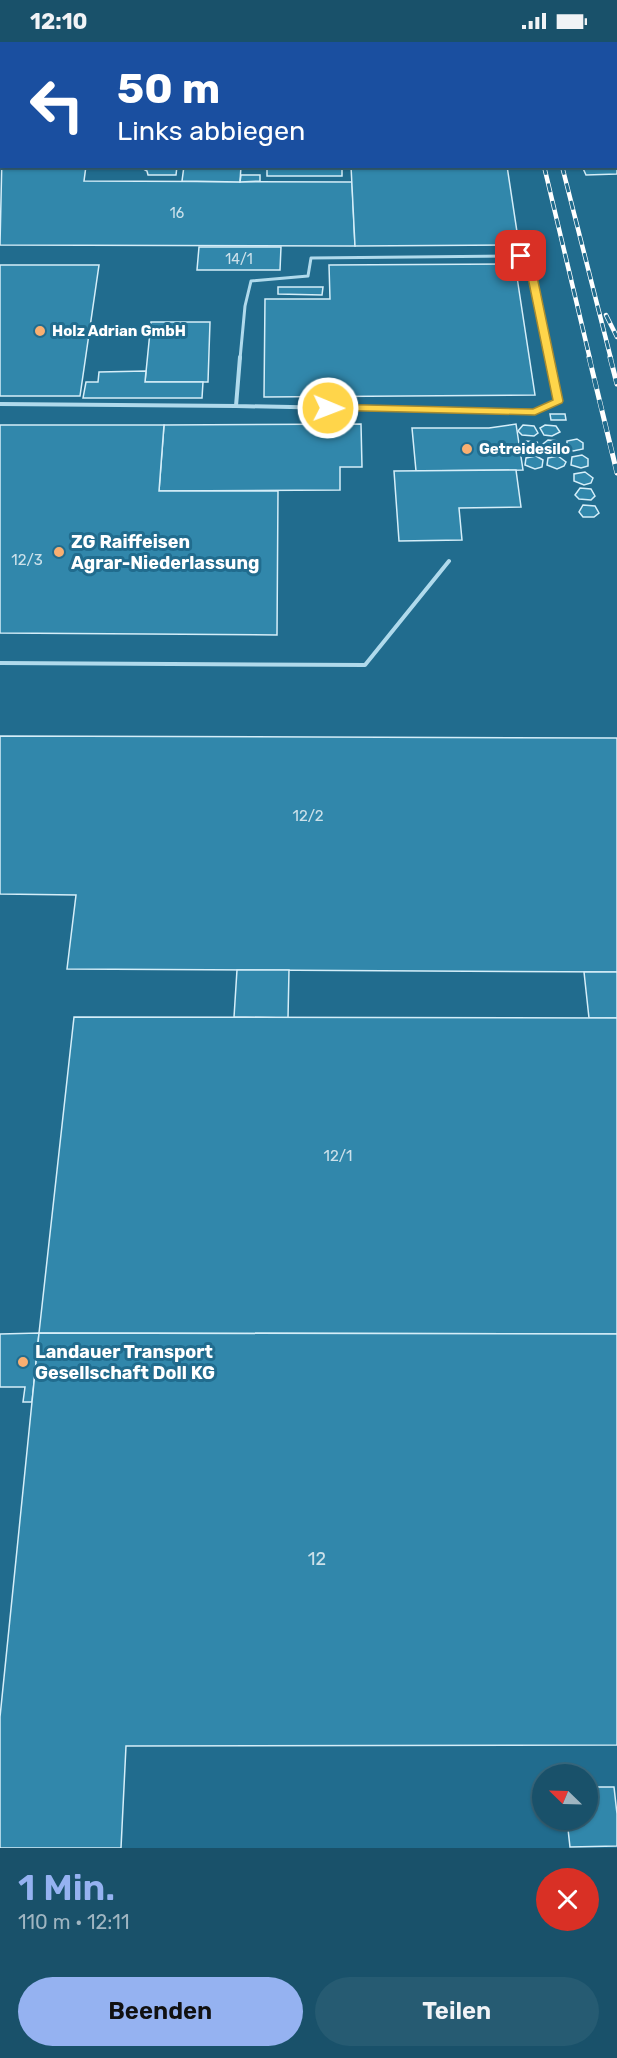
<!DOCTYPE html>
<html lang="de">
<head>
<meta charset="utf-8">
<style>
	:root { --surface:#19516a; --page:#265b72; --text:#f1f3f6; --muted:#9fb5c1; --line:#37687e; --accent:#95b2f1 }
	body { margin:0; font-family:Rubik,sans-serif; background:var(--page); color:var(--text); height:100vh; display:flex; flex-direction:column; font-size:22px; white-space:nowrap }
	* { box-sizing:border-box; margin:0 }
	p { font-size:20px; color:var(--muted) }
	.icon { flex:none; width:33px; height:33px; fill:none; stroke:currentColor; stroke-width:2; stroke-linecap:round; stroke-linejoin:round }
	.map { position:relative; height:1806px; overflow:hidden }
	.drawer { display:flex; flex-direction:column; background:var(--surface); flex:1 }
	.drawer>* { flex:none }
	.top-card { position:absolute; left:0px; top:0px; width:618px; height:126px; box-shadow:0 2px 4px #0004,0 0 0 2px var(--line); background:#1a4fa0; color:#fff; overflow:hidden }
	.needle { width:39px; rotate:293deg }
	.fabs { position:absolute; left:532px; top:1722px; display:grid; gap:12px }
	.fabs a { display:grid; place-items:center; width:66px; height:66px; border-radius:50%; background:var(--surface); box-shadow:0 2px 4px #0004,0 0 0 2px var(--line); font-size:30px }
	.pin { position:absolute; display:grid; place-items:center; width:51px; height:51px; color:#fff; margin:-26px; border-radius:12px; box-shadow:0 3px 9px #0006 }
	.me { position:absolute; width:66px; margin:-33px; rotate:91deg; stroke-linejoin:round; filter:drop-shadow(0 0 4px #0008) }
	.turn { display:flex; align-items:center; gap:21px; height:126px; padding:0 18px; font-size:27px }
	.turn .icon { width:78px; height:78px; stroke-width:2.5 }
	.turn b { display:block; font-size:42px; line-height:51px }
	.round { display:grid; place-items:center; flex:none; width:63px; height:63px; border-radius:32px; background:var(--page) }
	.summary { display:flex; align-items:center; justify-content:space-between; height:102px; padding:0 18px }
	h1 { font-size:36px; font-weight:600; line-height:45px; color:var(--accent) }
	.cta { display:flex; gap:12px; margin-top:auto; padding:12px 18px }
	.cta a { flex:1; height:69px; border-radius:36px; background:var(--accent); color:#111; font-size:24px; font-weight:600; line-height:69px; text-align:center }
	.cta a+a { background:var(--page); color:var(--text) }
	.status { display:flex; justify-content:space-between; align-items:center; height:42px; padding:0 30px; background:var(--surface); direction:ltr }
	.status svg { height:16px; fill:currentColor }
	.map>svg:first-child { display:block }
	.building { fill:#3187ab; stroke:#d5eef9; stroke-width:1.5 }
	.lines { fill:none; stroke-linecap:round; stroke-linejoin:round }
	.service-far1 { stroke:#b0daec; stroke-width:3 }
	.service { stroke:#b0daec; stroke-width:4 }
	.rail-far1-casing { stroke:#fff; stroke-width:4.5 }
	.rail-casing { stroke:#fff; stroke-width:5 }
	.rail-far1 { stroke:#216c8e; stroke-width:3; stroke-dasharray:9; stroke-linecap:butt }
	.rail { stroke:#216c8e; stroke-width:4; stroke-dasharray:11; stroke-linecap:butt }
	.route { fill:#ffd54a; stroke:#a68a30; stroke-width:1.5 }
	.poi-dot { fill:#f9af71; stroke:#216c8e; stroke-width:2 }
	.labels { text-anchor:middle; stroke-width:6; stroke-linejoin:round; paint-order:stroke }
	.far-number-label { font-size:14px; fill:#cce1ea }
	.far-poi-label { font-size:15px; font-weight:bold; fill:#fff; stroke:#216c8e; text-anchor:start }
	.number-label { font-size:15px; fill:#cce1ea }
	.poi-label { font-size:18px; font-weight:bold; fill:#fff; stroke:#216c8e; text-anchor:start }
	.near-number-label { font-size:18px; fill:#cce1ea }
</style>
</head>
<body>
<div class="status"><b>12:10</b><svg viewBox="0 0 49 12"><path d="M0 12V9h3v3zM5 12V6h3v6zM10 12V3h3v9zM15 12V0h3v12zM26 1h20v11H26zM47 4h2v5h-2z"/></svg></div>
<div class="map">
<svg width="617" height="1806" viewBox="0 0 617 1806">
	<rect width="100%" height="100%" fill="#216c8e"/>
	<g class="building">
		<polygon points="153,0 519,0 520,2 152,2"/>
		<polygon points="537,0 617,0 617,132 586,133 582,124 616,124 616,2"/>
		<polygon points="2,113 2,124 86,124 84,139 352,140 355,204 0,203"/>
		<polygon points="138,124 177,124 176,133 148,133 147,129"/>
		<polygon points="184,124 241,124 240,140 182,139"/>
		<rect x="267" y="124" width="75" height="10"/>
		<polygon points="351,124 507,124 519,203 355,204"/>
		<polygon points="241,133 260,133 260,139 240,140"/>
		<polygon points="199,205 281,205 280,228 197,228"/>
		<polygon points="515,222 535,353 264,355 265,257 330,257 329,223"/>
		<polygon points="0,223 99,223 80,354 0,354"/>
		<polygon points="278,245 323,245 322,253 278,252"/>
		<polygon points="151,280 210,280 208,340 145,340"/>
		<polygon points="146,329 145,340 203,340 202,356 83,356 86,340 98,340 99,330"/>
		<polygon points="550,372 565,372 566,378 551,378"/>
		<polygon points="361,382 362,425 340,425 340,448 159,449 164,383"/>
		<polygon points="516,382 523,428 416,429 412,386 489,386"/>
		<polygon points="0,383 164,383 159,449 278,449 277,593 0,591"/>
		<polygon points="523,383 534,384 538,391 534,394 522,393 518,389"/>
		<polygon points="545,383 556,384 560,390 552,394 544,393 540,386"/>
		<polygon points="577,397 583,401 583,407 573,409 567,406 567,399"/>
		<polygon points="548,398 559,399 563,406 555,410 547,409 543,402"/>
		<polygon points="526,399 537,400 541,407 536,410 525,410 521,405"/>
		<polygon points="582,413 588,417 588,424 581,426 571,423 572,415"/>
		<polygon points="536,414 543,418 542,425 535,427 525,423 526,416"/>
		<polygon points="558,414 566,420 564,424 557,427 547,423 548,416"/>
		<polygon points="516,428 521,465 459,466 462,498 399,499 394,429"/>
		<polygon points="585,430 593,436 591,441 584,443 574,439 574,432"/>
		<polygon points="580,446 591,447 595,454 591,458 579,457 575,453"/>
		<polygon points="583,463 595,464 599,471 594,475 583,475 579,470"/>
		<polygon points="0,694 617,696 617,930 67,927 76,853 0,852"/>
		<polygon points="237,928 289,928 288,976 234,975"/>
		<polygon points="584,930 617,930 617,976 589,976"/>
		<polygon points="74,975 617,976 617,1292 39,1291"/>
		<polygon points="39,1291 32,1360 23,1360 25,1345 0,1345 0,1292"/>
		<polygon points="39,1291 617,1292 617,1703 126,1704 121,1806 0,1806 0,1675"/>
		<polygon points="588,1745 614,1745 617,1772 617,1804 570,1805 567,1778 588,1778"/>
	</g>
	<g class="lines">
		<polyline class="service-far1" points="240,317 245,264 251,239 308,234 311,216 521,214 529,220 549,317"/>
		<g class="service">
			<polyline points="240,315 236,364 535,370 558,359 549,315"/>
			<polyline points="0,362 236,364"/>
			<polyline points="0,621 365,623 449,519"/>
		</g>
		<defs>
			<g id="rail-far1">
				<polyline points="544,124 590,317"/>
				<polyline points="562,124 611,317"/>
				<polyline points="606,273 617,295"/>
			</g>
			<g id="rail">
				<polyline points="589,315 617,431"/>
				<polyline points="610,315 617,342"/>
			</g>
		</defs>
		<use href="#rail-far1" class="rail-far1-casing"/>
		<use href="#rail" class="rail-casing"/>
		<use href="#rail-far1" class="rail-far1"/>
		<use href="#rail" class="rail"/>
	</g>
	<polygon class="route" points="521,211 534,220 563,359 562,361 535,373 324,368 323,366 328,362 533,367 553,358 525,221 517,214"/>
	<g class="poi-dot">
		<circle cx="40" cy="289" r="6"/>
		<circle cx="467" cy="407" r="6"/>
		<circle cx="59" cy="510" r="6"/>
		<circle cx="23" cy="1320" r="6"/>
	</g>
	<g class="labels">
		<g class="far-number-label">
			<text x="177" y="176">16</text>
			<text x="239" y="222">14/1</text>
		</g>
		<g class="far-poi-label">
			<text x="52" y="294">Holz Adrian GmbH</text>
			<text x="479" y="412">Getreidesilo</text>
		</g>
		<g class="number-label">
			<text x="27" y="523">12/3</text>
			<text x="308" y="779">12/2</text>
			<text x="338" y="1119">12/1</text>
		</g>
		<g class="poi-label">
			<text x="71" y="506">ZG Raiffeisen<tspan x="71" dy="21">Agrar-Niederlassung</tspan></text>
			<text x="35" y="1316">Landauer Transport<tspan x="35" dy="21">Gesellschaft Doll KG</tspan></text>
		</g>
		<g class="near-number-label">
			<text x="317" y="1523">12</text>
		</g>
	</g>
</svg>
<div class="fabs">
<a><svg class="needle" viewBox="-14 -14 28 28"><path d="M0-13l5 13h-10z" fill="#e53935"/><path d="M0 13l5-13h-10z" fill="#9fb5c1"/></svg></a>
</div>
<div class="pin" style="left:521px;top:214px;background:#d93025"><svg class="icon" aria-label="arrive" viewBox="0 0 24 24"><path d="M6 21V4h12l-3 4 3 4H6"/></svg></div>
<svg class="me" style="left:328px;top:366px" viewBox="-20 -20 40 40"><circle r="17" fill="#ffd54a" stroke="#fff" stroke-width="3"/><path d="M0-11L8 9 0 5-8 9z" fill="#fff"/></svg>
<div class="top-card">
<div class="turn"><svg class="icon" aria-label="left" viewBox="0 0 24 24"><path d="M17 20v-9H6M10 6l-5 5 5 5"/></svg><div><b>50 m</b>Links abbiegen</div></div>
</div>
</div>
<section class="drawer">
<div class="summary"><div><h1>1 Min.</h1><p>110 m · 12:11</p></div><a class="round" style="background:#d93025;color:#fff"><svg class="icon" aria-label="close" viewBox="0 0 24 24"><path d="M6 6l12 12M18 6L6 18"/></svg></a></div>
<div class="cta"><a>Beenden</a><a>Teilen</a></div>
</section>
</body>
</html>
